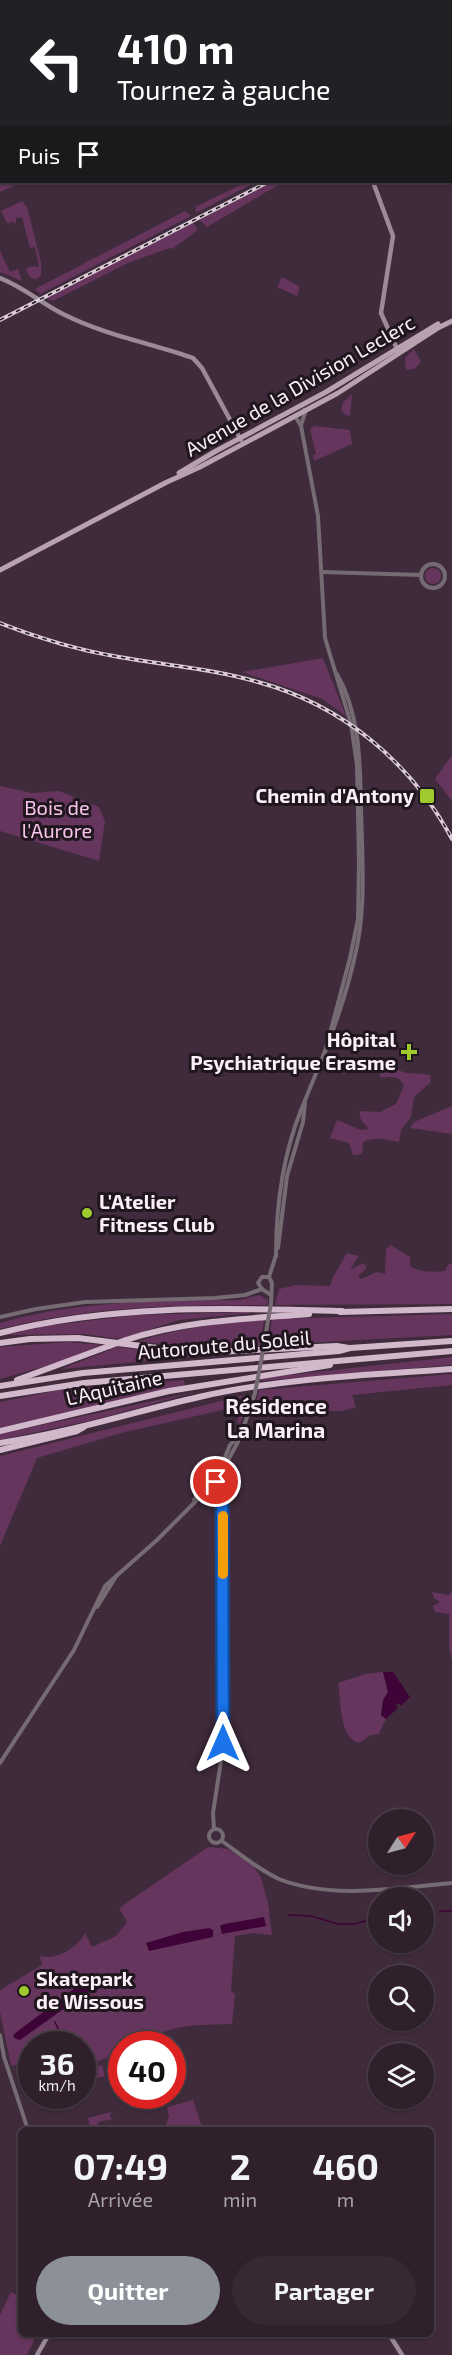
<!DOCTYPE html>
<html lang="fr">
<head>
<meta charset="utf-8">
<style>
	:root { --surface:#2f202c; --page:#372834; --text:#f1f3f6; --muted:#a7a3a9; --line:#4a3e48; --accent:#8c9099 }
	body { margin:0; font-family:"Exo 2",sans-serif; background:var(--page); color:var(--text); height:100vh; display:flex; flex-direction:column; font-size:22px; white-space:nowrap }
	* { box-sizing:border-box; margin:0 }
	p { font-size:20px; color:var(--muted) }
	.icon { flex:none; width:33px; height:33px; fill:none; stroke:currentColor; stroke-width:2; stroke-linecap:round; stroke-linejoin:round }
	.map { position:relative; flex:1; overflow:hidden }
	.side { position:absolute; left:18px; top:2127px; width:416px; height:210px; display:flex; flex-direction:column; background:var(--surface); border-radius:9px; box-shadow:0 2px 4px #0004,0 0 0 2px var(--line) }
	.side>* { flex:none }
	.guide { position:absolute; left:0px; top:0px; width:453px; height:183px; box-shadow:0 2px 4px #0004,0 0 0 2px var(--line); background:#202124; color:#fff; overflow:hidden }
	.needle { width:39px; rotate:54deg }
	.buttons { position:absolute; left:368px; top:1809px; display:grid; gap:12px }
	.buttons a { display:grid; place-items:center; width:66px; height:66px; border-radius:50%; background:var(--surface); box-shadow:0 2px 4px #0004,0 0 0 2px var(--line); font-size:30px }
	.speed { position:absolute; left:18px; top:2031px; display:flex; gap:12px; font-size:30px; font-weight:700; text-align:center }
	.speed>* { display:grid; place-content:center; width:78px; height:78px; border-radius:50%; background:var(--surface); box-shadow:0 2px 4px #0004,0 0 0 2px var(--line); line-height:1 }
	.speed small { font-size:15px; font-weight:400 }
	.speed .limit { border:9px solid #d22; background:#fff; color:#111 }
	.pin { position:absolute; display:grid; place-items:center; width:51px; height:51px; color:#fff; margin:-26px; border:3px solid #fff; border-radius:50%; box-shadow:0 2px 6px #0007 }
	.me { position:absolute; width:66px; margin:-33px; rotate:0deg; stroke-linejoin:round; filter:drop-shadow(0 0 4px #0008) }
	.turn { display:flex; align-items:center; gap:21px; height:126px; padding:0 18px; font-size:27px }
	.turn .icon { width:78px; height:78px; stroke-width:2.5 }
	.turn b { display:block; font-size:42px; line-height:51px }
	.then { display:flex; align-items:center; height:57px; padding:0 18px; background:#0003; gap:12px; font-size:22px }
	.eta { display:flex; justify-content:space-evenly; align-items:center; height:102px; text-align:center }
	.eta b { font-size:36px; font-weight:700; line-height:42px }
	.action { display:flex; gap:12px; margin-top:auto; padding:12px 18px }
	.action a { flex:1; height:69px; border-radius:36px; background:var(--accent); color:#fff; font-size:24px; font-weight:700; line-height:69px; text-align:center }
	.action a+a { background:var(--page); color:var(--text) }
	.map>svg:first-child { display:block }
	.green { fill:#66355d }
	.water { fill:#3f0437 }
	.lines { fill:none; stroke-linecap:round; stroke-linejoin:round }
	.stream { stroke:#3f0437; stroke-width:1.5 }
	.tertiary { stroke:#766b73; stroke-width:4 }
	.secondary { stroke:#9b8a97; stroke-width:4.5 }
	.primary { stroke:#b8a2b2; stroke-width:5 }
	.motorway { stroke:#d2b8cb; stroke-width:6 }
	.rail-casing { stroke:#dacbd6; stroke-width:4 }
	.rail { stroke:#20171e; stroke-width:1.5; stroke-dasharray:4.5; stroke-linecap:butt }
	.tertiary-bridge { stroke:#766b73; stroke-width:4 }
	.motorway-bridge { stroke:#d2b8cb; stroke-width:6 }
	.route-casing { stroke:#114b97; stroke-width:15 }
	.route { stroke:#1a73e8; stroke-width:10 }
	.slow { stroke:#f59e0b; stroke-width:10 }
	.poi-dot { fill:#9eca2e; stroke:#20171e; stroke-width:2 }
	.labels { text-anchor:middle; stroke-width:6; stroke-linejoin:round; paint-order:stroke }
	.street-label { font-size:20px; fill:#fdeff9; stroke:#20171e }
	.poi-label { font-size:20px; font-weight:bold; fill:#fdeff9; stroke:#20171e; text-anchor:end }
	.park-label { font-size:20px; fill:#f8c2eb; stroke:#20171e }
	.neighbourhood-label { font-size:21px; font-weight:bold; fill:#fdeff9; stroke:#20171e }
</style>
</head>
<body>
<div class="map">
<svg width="452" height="2355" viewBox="0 0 452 2355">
	<rect width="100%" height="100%" fill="#3f2b3b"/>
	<g class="green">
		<polygon points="0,125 2,182 23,182 0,192"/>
		<polygon points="247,182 256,182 196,213 195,207"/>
		<polygon points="272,182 283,182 207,227 199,220"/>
		<polygon points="22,201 27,207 41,262 41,276 36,279 31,278 26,271 27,268 34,266 39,267 35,247 30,248 22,217 16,218 16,226 15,222 7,223 1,211"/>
		<polygon points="185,211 191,216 40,294 35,289"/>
		<polygon points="193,222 198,230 172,249 170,248 130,262 53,301 45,298"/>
		<polygon points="0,251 10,272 18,269 22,281 0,272"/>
		<polygon points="282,277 300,287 297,296 277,287"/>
		<polygon points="414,349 421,362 414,369 406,370 405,358"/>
		<polygon points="352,394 350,416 345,415 341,410 343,402"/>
		<polygon points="315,426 350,430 352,444 314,461 313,455 316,454 310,429"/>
		<circle cx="433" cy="576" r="8"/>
		<polygon points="323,658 346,716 322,699 242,672"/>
		<polygon points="452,755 452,801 435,779"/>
		<polygon points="0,786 32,793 59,791 99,807 105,821 99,861 0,831"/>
		<path d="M385,1066C394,1066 401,1073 409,1073C417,1073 422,1074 430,1075L431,1082L414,1097L411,1117L401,1130L399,1142C385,1140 377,1136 363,1142L362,1154L353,1155L349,1143L330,1138L337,1120L361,1130L369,1129L361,1120L359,1111L380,1112L396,1104L404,1086C399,1074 391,1078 380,1077V1073Z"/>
		<polygon points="452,1106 452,1134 410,1128 414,1122"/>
		<path d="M391,1245L410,1257V1266C421,1273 432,1272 445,1271L449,1264H452V1304L275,1305L279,1289L296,1285L330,1286L333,1277L347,1253L359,1256L350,1270L363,1263L367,1267L358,1277L361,1279L377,1272L385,1274L386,1249Z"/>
		<path d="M259,1295L268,1300V1305C174,1305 92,1306 0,1329V1323C78,1300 159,1301 240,1300Z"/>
		<polygon points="249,1312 251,1313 179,1320 120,1339 85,1334 6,1335 46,1326 135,1315"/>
		<polygon points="452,1314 452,1335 268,1345 272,1319"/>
		<path d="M264,1320L260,1346C219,1347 179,1348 139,1341C180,1328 221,1323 264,1320Z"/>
		<polygon points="67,1342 102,1345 53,1364 0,1379 0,1347"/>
		<polygon points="117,1347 203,1356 61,1369"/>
		<polygon points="452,1357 452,1365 261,1381 262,1378"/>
		<polygon points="452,1374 452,1385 352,1395 356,1407 343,1411 332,1411 321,1408 254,1412 259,1390"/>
		<polygon points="184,1380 185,1385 0,1428 0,1402 59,1390"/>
		<polygon points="199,1391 98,1419 0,1440 0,1434"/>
		<polygon points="249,1394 250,1397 245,1402 249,1400 249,1403 240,1424 237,1422 240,1406 121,1433 37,1458 0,1546 0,1456"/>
		<polygon points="452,1590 452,1661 449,1646 449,1614 435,1612 433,1606 440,1602 434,1598 432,1592 449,1595"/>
		<path d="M383,1672L388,1693L383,1700L381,1715L386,1719L379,1734L371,1735L359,1743C339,1738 341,1700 338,1683L365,1674Z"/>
		<path d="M208,1847L228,1849L254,1867L261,1878L268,1903L272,1935L253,1933L235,1936L231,1991L235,1994L232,2024C210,2025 187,2024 166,2031C147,2037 143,2044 122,2044L121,2052L94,2063L83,2062L82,2044H32L31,2060L13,2066L11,2065L0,2012V1990L42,1965L40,1956C55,1961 78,1948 85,1933L92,1947L116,1936L127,1922L119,1908Z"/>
		<polygon points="102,2065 105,2076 83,2081 83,2070"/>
		<polygon points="193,2100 203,2130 176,2130 166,2125 169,2117 167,2107"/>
		<polygon points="111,2112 110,2117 113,2119 98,2122 98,2126 90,2128 88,2118"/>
		<polygon points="11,2292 21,2297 21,2334 37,2334 27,2355 0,2355 0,2315"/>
	</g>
	<g class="water">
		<polygon points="383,1672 393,1672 410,1697 401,1706 399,1703 396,1705 398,1708 386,1719 381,1715 383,1700 388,1692"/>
		<polygon points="264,1917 266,1926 222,1934 220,1926 224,1924"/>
		<polygon points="209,1928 213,1930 213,1937 149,1951 146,1943 183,1932"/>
		<polygon points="96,1976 99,1982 93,1988 20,2040 14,2038 13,2035 18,2031 82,1983"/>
	</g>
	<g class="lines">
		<g class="stream">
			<polyline points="440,1911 452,1911"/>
			<polyline points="423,1912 433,1911"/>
			<polyline points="289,1915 311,1916 338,1924 355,1924 378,1917"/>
			<polyline points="55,2022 65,2044"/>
		</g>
		<g class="tertiary">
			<polyline points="295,416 301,426 318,516 325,638 351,724 357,765 359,863 358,919 350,958 325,1052"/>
			<polyline points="301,425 305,413 304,410"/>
			<circle cx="433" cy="576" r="12"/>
			<polyline points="322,572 421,575"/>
			<polyline points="278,1248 287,1176 303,1122 305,1103"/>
			<path d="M276,1256C276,1207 283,1155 301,1110C322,1059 342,1013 354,960C367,910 362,858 361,807C360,762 360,714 337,674"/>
			<polyline points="269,1277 276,1255"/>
			<polyline points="269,1277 262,1277 258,1283 262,1289 271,1295"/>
			<polyline points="269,1277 272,1283 271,1304"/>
			<polyline points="0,1317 36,1309 85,1302 215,1298 245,1295 262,1289"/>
			<polyline points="264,1346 268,1320"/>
			<polyline points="194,1500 223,1462 230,1445 241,1433"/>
			<polyline points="97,1607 117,1575"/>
			<polyline points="0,1763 74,1650 105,1586 157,1540 218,1479 240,1438 255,1393"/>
			<circle cx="216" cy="1836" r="7"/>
			<polyline points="214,1829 213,1813 223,1748 222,1501 222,1487 218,1479"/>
			<path d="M222,1841C240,1854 259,1870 279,1879C331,1900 398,1888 452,1883"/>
			<polyline points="0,2035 4,2057 28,2130"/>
		</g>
		<g class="secondary">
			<polyline points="414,0 415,2"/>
			<polyline points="452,70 452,72"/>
			<polyline points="452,92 452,94"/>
			<polyline points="373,182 393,236 381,313 398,351"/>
			<path d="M0,278C24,287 42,304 65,315C105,335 150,343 193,358L202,368L241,440"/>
			<polyline points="389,2334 402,2355"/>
			<polyline points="37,2355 49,2334"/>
		</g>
		<g class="primary">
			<polyline points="179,473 216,451 326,392 438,324"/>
			<polyline points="0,570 165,483 200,467 338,393 438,328 452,321"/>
		</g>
		<g class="motorway">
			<polyline points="340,1312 452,1309"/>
			<path d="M0,1333C113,1304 227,1308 342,1311"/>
			<path d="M126,1340C186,1320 247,1319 309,1314"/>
			<polyline points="0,1343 30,1339 78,1338 173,1350 216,1352 337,1346 349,1348"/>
			<polyline points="17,1380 109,1346"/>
			<polyline points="0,1386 83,1373 339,1351 350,1348 452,1341"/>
			<polyline points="0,1396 84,1383 452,1351"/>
			<polyline points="0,1431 169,1391 330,1365"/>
			<path d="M0,1443C68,1433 133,1412 199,1397C282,1378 368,1375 452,1369"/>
			<polyline points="0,1450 77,1431 84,1427"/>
		</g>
		<defs>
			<g id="rail">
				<polyline points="0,320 268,182"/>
				<path d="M0,623C38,638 78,650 119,657C165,665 213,669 258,682C342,705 411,762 452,839"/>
			</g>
		</defs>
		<use href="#rail" class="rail-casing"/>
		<use href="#rail" class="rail"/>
		<g class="tertiary-bridge">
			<polyline points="268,1320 271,1304"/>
			<polyline points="255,1393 264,1346"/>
		</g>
		<polyline class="motorway-bridge" points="109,1346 126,1340"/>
	</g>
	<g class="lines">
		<defs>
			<polyline id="route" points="216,1482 212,1479 213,1473 219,1474 218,1479 222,1487 223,1743"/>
		</defs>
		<use href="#route" class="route-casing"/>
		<use href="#route" class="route"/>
		<polyline class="slow" points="223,1516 223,1574"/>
	</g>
	<g class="poi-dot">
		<rect x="419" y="788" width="16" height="16" rx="3"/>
		<path d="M406 1043h6v6h6v6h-6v6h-6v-6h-6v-6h6z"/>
		<circle cx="87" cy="1213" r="6"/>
		<circle cx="24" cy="1991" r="6"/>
	</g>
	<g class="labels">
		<g class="street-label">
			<text transform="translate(300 386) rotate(-30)" y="7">Avenue de la Division Leclerc</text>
			<text transform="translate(224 1345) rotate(-5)" y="7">Autoroute du Soleil</text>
			<text transform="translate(114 1388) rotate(-13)" y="7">L'Aquitaine</text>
		</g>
		<g class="poi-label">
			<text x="414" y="803">Chemin d'Antony</text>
			<text x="396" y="1047">Hôpital<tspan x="396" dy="23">Psychiatrique Erasme</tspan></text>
			<text x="99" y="1209" text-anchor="start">L'Atelier<tspan x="99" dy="23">Fitness Club</tspan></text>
			<text x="36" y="1986" text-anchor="start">Skatepark<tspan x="36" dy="23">de Wissous</tspan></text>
		</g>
		<g class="park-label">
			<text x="57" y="815">Bois de<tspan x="57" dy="23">l'Aurore</tspan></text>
		</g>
		<g class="neighbourhood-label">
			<text x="276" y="1414">Résidence<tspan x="276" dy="24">La Marina</tspan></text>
		</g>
	</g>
</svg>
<div class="buttons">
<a><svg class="needle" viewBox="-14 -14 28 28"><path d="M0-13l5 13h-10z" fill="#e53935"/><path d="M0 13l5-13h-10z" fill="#a7a3a9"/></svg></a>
<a><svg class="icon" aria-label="sound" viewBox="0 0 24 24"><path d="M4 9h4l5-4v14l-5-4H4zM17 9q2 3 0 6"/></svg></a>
<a><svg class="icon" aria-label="search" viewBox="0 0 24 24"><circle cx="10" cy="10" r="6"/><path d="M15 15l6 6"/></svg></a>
<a><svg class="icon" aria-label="layers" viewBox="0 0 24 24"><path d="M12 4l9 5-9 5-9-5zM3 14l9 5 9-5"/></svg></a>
</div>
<div class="speed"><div>36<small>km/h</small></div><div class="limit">40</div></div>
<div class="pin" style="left:216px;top:1482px;background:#d93025"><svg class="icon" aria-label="arrive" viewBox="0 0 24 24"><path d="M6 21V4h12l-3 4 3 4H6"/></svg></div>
<svg class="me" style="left:223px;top:1743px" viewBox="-20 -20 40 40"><path d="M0-17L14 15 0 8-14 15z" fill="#1a73e8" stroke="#fff" stroke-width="4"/></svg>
<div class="guide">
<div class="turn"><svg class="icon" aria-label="left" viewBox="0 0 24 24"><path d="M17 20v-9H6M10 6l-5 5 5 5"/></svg><div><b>410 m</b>Tournez à gauche</div></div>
<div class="then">Puis<svg class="icon" aria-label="arrive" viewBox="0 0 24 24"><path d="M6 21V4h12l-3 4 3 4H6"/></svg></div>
</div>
<section class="side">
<div class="eta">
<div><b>07:49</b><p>Arrivée</p></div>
<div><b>2</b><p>min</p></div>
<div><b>460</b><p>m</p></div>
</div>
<div class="action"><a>Quitter</a><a>Partager</a></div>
</section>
</div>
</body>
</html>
